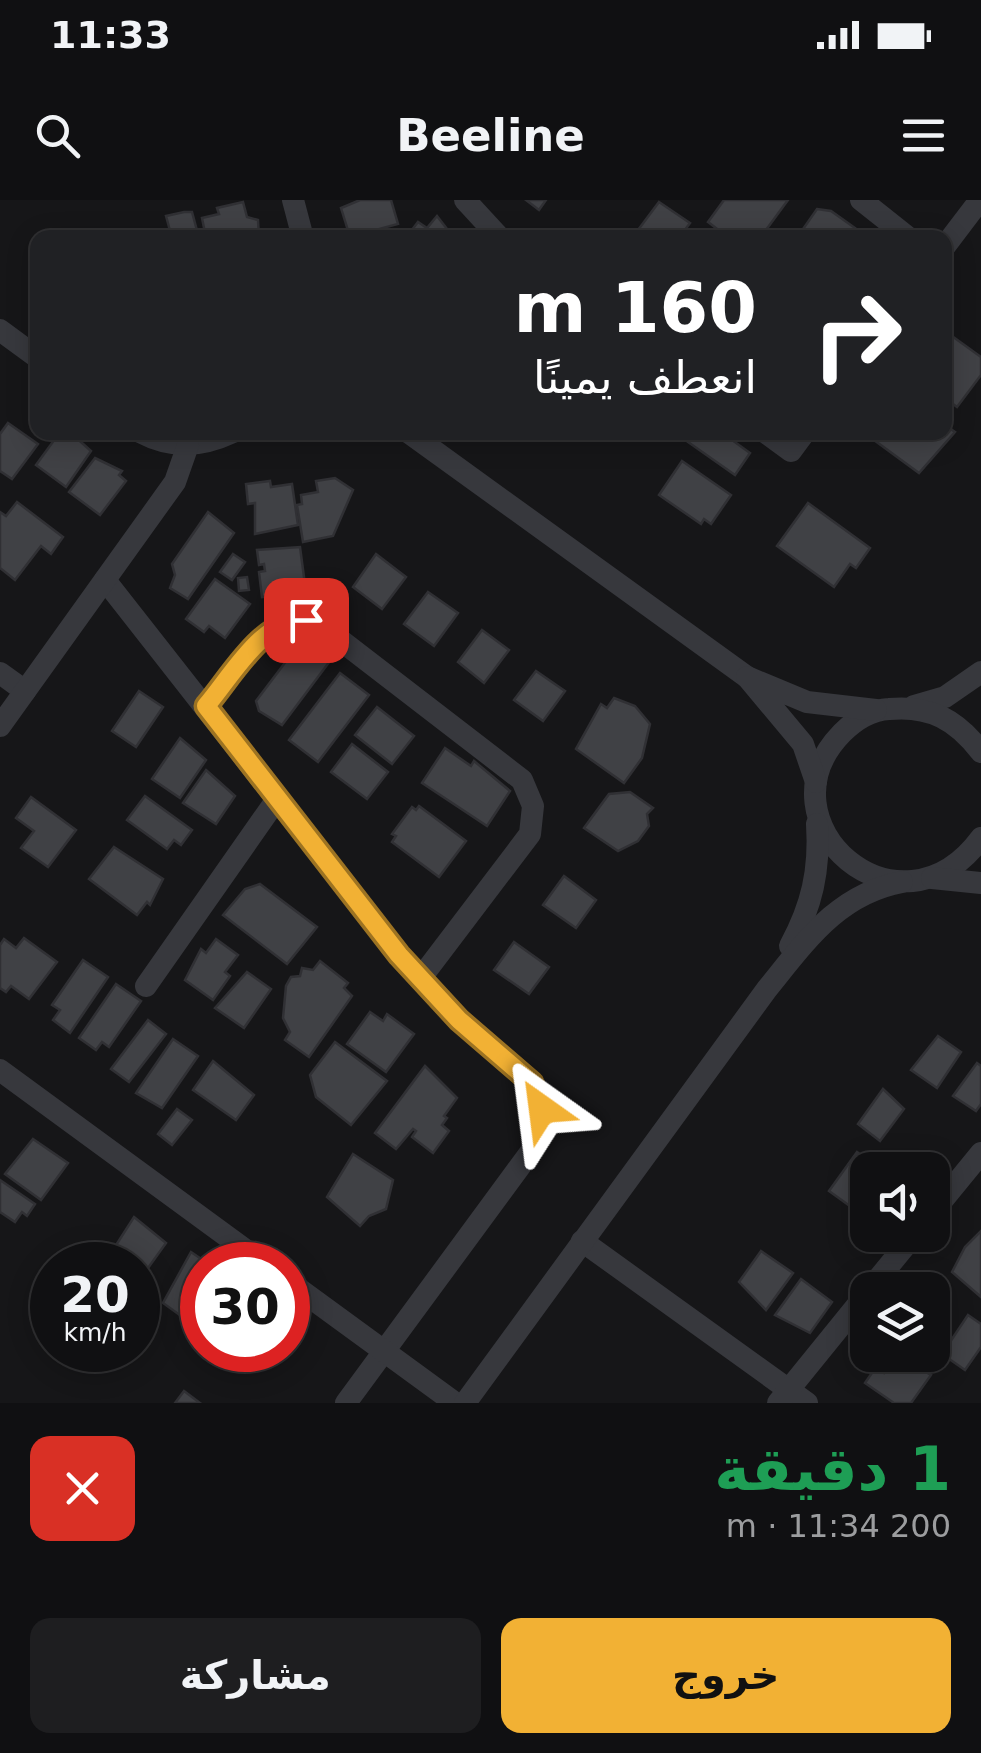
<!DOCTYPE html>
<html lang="ar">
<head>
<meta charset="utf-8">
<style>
	:root { --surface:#101012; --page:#1e1e20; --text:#f1f3f6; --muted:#9c9d9f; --line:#303032; --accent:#f2b134 }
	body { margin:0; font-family:"DejaVu Sans","Noto Sans Arabic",sans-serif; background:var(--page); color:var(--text); direction:rtl; height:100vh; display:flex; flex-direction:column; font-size:38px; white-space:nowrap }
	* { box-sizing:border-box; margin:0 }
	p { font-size:32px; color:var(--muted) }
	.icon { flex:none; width:55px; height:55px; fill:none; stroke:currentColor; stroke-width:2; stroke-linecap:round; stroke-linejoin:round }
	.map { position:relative; height:1203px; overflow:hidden; direction:ltr }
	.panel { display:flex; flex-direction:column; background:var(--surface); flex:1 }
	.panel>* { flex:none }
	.top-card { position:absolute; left:30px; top:30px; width:922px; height:210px; border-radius:20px; box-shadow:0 5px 25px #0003,0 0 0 2px var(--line); direction:rtl; background:#202124; color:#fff; overflow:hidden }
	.controls { position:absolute; left:850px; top:952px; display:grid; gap:20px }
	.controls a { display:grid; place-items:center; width:100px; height:100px; border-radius:20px; background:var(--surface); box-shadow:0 5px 25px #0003,0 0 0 2px var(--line); font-size:50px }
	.speed { position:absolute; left:30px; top:1042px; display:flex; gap:20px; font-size:50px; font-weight:700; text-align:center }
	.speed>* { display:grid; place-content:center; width:130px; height:130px; border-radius:50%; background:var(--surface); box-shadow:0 5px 25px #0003,0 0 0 2px var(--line); line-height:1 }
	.speed small { font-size:25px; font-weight:400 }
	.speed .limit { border:15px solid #d22; background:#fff; color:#111 }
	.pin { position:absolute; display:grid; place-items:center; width:85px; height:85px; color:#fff; margin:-42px; border-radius:20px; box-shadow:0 5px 15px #0006 }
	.me { position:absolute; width:110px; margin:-55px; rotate:329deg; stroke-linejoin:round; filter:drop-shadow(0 0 8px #0008) }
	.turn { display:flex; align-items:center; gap:35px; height:210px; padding:0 30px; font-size:45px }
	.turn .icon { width:130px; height:130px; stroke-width:2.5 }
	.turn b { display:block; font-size:70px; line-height:85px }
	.round { display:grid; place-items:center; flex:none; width:105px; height:105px; border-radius:20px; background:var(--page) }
	.head { display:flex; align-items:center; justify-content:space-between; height:170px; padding:0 30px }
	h1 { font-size:60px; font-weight:700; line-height:75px; color:#1e9e55 }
	.cta { display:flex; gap:20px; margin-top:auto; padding:20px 30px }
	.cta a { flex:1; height:115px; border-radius:20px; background:var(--accent); color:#111; font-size:40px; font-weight:700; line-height:115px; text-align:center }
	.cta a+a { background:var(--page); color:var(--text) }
	.status { display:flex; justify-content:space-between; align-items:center; height:70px; padding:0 50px; background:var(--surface); direction:ltr }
	.status svg { height:28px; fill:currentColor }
	header { display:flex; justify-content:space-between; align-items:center; height:130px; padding:0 30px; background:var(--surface); font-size:45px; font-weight:700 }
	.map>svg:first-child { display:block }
	.building { fill:#404145; stroke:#303034; stroke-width:2.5 }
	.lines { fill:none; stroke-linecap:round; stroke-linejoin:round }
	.minor { stroke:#37383d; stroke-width:22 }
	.route-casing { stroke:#9d7322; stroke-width:25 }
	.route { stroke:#f2b134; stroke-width:18 }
</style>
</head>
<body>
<div class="status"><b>11:33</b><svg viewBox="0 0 49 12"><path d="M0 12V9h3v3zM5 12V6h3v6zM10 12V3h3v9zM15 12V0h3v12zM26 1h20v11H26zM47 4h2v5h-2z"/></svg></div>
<header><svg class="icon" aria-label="menu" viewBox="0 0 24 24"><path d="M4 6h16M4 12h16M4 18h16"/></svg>Beeline<svg class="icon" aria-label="search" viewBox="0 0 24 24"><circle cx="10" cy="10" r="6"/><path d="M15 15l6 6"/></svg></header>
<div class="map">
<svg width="981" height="1203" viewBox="0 0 981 1203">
	<rect width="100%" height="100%" fill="#161618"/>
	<g class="building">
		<polygon points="360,0 391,0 398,24 350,37 341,8"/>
		<polygon points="526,0 546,0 539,10"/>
		<polygon points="724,0 788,0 760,38 729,38 708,22"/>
		<polygon points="243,2 247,17 258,20 259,38 206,38 202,18 219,14 217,8"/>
		<polygon points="659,2 690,23 679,38 632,38"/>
		<polygon points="817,9 831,11 855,28 848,38 809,38 801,32"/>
		<polygon points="184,12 192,12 199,38 172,38 166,16"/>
		<polygon points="437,16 454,38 408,35 418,22 427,28"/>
		<polygon points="945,131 981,157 981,175 957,207 945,198"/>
		<polygon points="8,223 38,244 12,279 0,271 0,234"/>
		<polygon points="945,225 955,232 919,273 863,232 945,232"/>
		<polygon points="60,232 72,234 91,251 66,287 36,265"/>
		<polygon points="695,232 721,232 750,253 735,275 688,242"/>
		<polygon points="95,258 122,271 119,275 126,281 100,315 69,292"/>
		<polygon points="682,261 731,295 711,324 704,319 701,324 659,295"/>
		<polygon points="335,278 353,290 333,336 303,342 297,305 302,304 301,295 318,292 316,281"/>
		<polygon points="270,281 271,287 292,284 298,325 255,334 255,303 248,304 246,284"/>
		<polygon points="17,302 63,337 51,354 41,346 15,380 0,368 0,312 6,316"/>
		<polygon points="808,303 870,348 856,368 850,364 834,387 777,346"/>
		<polygon points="208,312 234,333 188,399 170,388 175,375 172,364"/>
		<polygon points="300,347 306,392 262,397 259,372 265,371 264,364 259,365 257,350"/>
		<polygon points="233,354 245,362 232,380 220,372"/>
		<polygon points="376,354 406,377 382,409 353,387"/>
		<polygon points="247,377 249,390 239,391 238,378"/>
		<polygon points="215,379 250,404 225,438 209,426 204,432 186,419"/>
		<polygon points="428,392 458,413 434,446 404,424"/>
		<polygon points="482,430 509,450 484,483 458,462"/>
		<polygon points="311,438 333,457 282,525 259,511 256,501 303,439"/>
		<polygon points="536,471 565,491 543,521 514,500"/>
		<polygon points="340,473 369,495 318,562 289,540"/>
		<polygon points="139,491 163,507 136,547 112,531"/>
		<polygon points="614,498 635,506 650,524 642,558 624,583 576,549 601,504 607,508"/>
		<polygon points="377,507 414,536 392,564 355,535"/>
		<polygon points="180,538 206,560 180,598 152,579"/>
		<polygon points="352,544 388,572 367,599 331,572"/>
		<polygon points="445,548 471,566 474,561 510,591 487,626 422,583"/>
		<polygon points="206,570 235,596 216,624 183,603"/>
		<polygon points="630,592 653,608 647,614 649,626 638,641 618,651 584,628 609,594"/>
		<polygon points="145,596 192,630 181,645 174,640 167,649 127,620"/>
		<polygon points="31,597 76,630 48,667 21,648 34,631 16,618"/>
		<polygon points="419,606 466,641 439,677 392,642 396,636 392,634 412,607 416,610"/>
		<polygon points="114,647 163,679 150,705 147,702 137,715 89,679"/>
		<polygon points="564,676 596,700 576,728 543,705"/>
		<polygon points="260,684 317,727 287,764 223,715 245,689"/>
		<polygon points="24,738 57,762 29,799 11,786 6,792 0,788 0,745 4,739 16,748"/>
		<polygon points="216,739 238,755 225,772 230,776 213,800 185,780 201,749 206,753"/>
		<polygon points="514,742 549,767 529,794 494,770"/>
		<polygon points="83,760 108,777 70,833 53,820 60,810 52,805"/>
		<polygon points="320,761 348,783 344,788 352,796 309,857 285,840 290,832 283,818 286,786 291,777 300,776 302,768 313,770"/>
		<polygon points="247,772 271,789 244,828 215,808"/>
		<polygon points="116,784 141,801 109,847 102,842 96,850 79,838"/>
		<polygon points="370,812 383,821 387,814 414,834 386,872 347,844"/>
		<polygon points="148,820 166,834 129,882 111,869"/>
		<polygon points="938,836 961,852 937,888 911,870"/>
		<polygon points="173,839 198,856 162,908 136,893"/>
		<polygon points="335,842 387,881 351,925 316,897 310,875"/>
		<polygon points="213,861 254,895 236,920 193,890"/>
		<polygon points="977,863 981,866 981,904 976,911 953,896"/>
		<polygon points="425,866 457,898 444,916 447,918 442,925 449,931 433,953 412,937 416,931 413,929 396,949 375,933"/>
		<polygon points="883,889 904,909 880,941 858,924"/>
		<polygon points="177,909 192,920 172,945 158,934"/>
		<polygon points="33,939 68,963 41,1000 5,974"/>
		<polygon points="857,952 881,970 868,970 868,1019 829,991"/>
		<polygon points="353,954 393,980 386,1009 369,1016 360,1026 327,997"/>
		<polygon points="0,980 35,1004 27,1016 22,1012 15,1022 0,1012"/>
		<polygon points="134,1017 166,1043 143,1075 138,1065 128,1065 111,1053"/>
		<polygon points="981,1031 981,1097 952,1072 965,1047"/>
		<polygon points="761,1051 793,1073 766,1110 739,1082"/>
		<polygon points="191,1052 210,1065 202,1065 202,1131 163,1103"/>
		<polygon points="801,1079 832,1102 810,1133 775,1115"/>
		<polygon points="968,1115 981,1124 981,1147 965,1170 942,1154"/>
		<polygon points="896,1155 931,1175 911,1203 894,1203 865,1183 876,1167 884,1173"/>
		<polygon points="184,1191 200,1203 175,1203"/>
	</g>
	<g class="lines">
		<g class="minor">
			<polyline points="293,0 303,38"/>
			<polyline points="465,0 500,38"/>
			<polyline points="861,0 909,38"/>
			<polyline points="945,46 980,0"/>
			<polyline points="0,130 38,158"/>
			<path d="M140,232C172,249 201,247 233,232"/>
			<polyline points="408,232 747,477"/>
			<polyline points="765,232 791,251 805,232"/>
			<polyline points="105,380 399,755 459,820 532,883 542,924 532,950 346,1203"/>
			<polyline points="0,473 25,491"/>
			<path d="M206,506C235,472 274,398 326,429L522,580L533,606L530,634L420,779"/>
			<polyline points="914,506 945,497 981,472"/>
			<polyline points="0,526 175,282 188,245"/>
			<path d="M981,552C957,520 930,505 889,509C871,510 855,520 842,533C755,622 899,749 981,638"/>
			<polyline points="816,582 803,544 747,477 807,502 876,510"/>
			<polyline points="932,678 981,683"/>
			<path d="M790,746C812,706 820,670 817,624"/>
			<polyline points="146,786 277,599"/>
			<polyline points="0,870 266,1065"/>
			<polyline points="932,1013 981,953"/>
			<polyline points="582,1041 807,1203"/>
			<polyline points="288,1081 455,1203"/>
			<polyline points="869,1090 914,1035"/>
			<path d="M465,1203L767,789C806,741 838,694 902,682"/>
			<polyline points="778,1203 868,1092"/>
		</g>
	</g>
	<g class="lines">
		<defs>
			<path id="route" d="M306,420C262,419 232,476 206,506L399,755L459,820L532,883L542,909"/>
		</defs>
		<use href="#route" class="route-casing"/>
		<use href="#route" class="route"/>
	</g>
</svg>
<div class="controls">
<a><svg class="icon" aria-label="sound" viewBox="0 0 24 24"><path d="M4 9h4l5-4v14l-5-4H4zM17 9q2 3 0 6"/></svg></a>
<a><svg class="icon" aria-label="layers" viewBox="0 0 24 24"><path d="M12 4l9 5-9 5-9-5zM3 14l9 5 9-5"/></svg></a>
</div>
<div class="speed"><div>20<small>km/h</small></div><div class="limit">30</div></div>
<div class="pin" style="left:306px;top:420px;background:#d93025"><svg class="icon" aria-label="arrive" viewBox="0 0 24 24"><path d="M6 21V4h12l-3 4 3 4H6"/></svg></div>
<svg class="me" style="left:542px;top:909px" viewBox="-20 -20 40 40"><path d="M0-17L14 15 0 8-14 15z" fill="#f2b134" stroke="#fff" stroke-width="4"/></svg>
<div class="top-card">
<div class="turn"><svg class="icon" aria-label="right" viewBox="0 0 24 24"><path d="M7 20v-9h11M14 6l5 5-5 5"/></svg><div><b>160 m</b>انعطف يمينًا</div></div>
</div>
</div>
<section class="panel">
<div class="head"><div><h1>1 دقيقة</h1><p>200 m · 11:34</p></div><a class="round" style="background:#d93025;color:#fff"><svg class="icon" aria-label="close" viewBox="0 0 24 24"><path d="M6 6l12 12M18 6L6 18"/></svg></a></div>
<div class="cta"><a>خروج</a><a>مشاركة</a></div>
</section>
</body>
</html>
